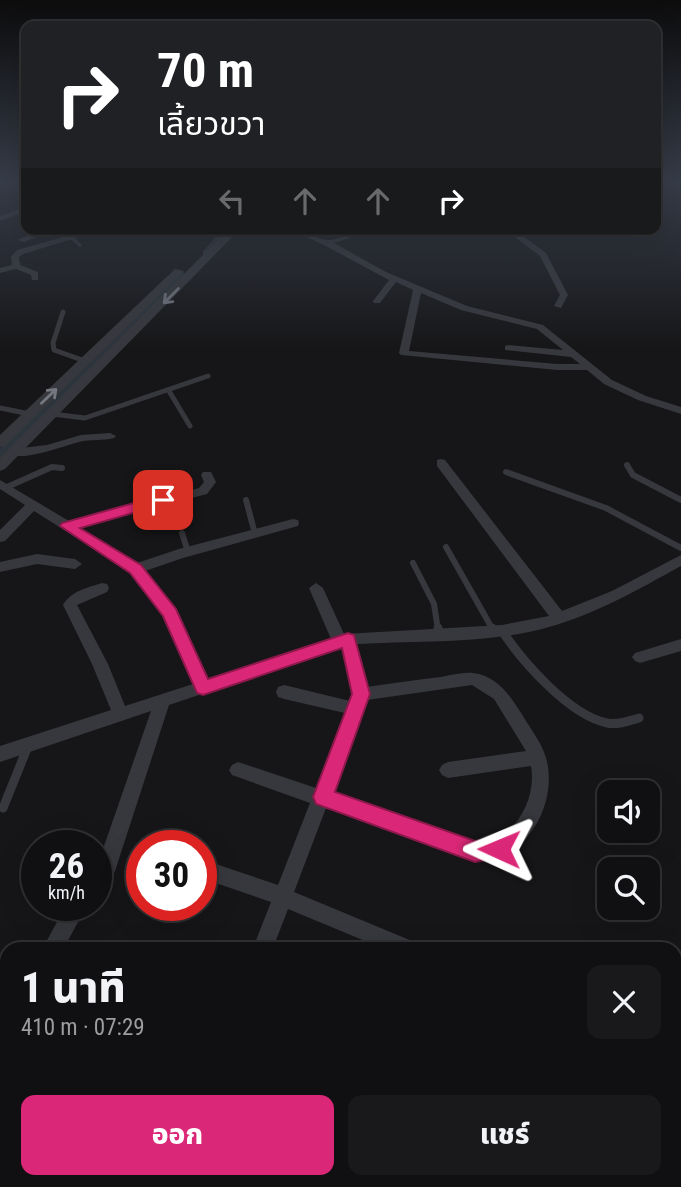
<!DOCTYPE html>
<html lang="th">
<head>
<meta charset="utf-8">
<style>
	:root { --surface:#101012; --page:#19191b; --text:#f1f3f6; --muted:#9c9d9f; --line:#303032; --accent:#db2777 }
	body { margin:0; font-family:"Roboto Condensed","Noto Sans Thai",sans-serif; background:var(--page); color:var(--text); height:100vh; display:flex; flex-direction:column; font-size:26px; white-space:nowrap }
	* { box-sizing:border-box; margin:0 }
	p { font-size:23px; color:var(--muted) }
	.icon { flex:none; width:38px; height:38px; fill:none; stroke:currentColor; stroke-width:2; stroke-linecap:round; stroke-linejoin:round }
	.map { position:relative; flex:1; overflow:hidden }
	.details { position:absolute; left:0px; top:942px; width:682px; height:247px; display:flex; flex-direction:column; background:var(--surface); border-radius:21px 21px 0 0; box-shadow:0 7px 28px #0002,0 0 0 2px var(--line) }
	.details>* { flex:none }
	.hud { position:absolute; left:21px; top:21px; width:640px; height:214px; border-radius:14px; box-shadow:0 7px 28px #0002,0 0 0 2px var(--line); background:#202124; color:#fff; overflow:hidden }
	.controls { position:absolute; left:597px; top:780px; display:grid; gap:14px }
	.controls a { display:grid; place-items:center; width:63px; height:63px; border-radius:14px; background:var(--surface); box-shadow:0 7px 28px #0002,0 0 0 2px var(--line); font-size:35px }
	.speed { position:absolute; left:21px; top:830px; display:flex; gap:14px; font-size:35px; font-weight:700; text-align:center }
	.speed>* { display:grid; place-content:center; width:91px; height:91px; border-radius:50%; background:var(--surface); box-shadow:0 7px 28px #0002,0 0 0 2px var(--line); line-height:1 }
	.speed small { font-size:18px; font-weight:400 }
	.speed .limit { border:10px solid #d22; background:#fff; color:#111 }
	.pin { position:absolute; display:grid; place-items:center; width:60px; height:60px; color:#fff; margin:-30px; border-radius:14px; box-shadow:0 4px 10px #0006 }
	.me { position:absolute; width:77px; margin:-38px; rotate:271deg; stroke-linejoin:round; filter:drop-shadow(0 0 5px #0008) }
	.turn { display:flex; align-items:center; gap:24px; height:147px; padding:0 21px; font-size:32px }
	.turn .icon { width:91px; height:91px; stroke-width:2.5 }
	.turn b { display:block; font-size:49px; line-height:60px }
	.lanes { display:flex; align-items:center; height:66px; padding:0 21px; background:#0003; justify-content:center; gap:35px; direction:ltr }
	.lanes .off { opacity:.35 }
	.round { display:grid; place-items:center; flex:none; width:74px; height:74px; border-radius:14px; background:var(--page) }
	.head { display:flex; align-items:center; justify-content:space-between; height:119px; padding:0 21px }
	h1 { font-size:42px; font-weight:800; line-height:52px }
	.action { display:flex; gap:14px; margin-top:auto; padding:14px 21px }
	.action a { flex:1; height:80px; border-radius:14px; background:var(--accent); color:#fff; font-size:28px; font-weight:800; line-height:80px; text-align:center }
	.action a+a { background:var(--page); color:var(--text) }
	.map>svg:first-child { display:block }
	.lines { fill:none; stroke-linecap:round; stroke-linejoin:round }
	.canal { fill:#2c353c; fill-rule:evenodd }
	.service-far3 { stroke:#37383d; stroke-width:3.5 }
	.service-far2 { stroke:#37383d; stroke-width:5 }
	.service-far1 { stroke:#37383d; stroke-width:6 }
	.service { stroke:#37383d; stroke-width:9 }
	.minor { fill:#37383d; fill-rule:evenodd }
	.tertiary { fill:#37383d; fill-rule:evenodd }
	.oneway { stroke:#757881 }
	.route { fill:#db2777; stroke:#8e194d; stroke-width:2 }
</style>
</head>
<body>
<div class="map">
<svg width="681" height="1187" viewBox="0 0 681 1187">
	<rect width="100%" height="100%" fill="#161618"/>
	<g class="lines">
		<g class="canal">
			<polygon points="223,229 231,229 209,255 203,255 203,251"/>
			<polygon points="181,272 188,274 4,456 0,458 0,448"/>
		</g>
		<polyline class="service-far3" points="73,239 80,245"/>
		<g class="service-far2">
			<polyline points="63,312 53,343 54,350 85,361"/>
			<polyline points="169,391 190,426"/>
			<polyline points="0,408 30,414"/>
			<polyline points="52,414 85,418 208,376"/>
		</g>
		<g class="service-far1">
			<polyline points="627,465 633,475 681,500"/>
			<polyline points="506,472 606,508 681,548"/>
			<polyline points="7,487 52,467 62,468"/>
			<polyline points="246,500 255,534"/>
			<polyline points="182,533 188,552"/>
			<polyline points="446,547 493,630"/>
			<polyline points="413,563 434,604 438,630"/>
		</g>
		<g class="service">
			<polyline points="438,628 439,634"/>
			<polyline points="492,628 494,632"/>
			<path d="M502,631C523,662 569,715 607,723C618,725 629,721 639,718"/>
			<polyline points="3,808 28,746"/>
		</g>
		<g class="minor">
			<polygon points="0,183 26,187 26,191 0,186"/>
			<polygon points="26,207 26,211 0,221 0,216"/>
			<polygon points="44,229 56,229 24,242 17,240"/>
			<polygon points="92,229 105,229 23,254 19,257 20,265 38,272 38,280 32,280 31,275 16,269 0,273 0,268 12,265 11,257 17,250"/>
			<path d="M289,229C305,229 314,239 327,240C338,241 359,229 376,229L334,243L386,272L467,306L543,325L612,380L646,396L681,407V414L638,400L604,384L587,370H557L401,355L399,353L413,290L396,282L380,303H374L373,301L389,280L324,245ZM421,293L461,310L537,329L563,350L508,345L505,346V350L571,357L580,364H557L409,351Z"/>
			<polygon points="504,229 513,229 546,253 568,295 561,308 554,306 560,295 540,256"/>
			<path d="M110,433L116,436L114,438C103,441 91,439 79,442C63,446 21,463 7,453L13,449L47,445L81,435Z"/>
			<path d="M441,459L445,460L562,611L612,591L681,555V566C639,589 596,614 549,627C490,644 419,641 357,644L367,687C392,683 416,680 441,677C451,675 463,672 473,673C498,676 511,697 523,716C531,730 542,743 546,758C556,792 539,837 506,854C496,859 486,859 475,860L326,808L294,892L412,941L415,948H382L288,909L273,948H253L271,902L201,878V859L278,885L310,803L232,775L229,770L232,765L238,762L316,788L345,713L284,699L278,697L276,692L278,687L284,685L350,701L353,694L342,647L169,705L115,871L103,893L96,895V869L151,711L0,762V746L111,710L92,664L63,605C71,591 87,588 102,583L107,584L109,588L107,592L77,605L108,664L125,706L193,684L164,616L131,572L34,511L5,541L0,542V530L25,505L0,489V480L69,521L199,488L204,482L201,475L203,472H211L216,482L207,494L79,527L137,563L179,549L293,519L298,520L299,523L298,526L183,558L145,571L175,609L207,679L331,639L309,588L316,583L323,588L344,634L502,625L549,616L437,466V460ZM472,685L494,699L526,751L448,762L442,765L439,770L442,775L448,778L531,766C536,793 522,825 497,839C491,842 482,841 475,842L331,794L367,700Z"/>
			<polygon points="37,554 75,559 82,564 75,569 37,564 0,572 0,562"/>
			<polygon points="681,639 681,651 640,663 635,661 632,657 635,653"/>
			<polygon points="66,905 87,905 64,948 43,948"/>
			<polygon points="7,1022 7,1054 0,1057 0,1025"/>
			<polygon points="156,1181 190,1181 192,1187 158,1187"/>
			<polygon points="643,1181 674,1181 676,1187 645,1187"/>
		</g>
		<g class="tertiary">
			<polygon points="229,229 240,229 5,469 0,471 0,458"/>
			<polygon points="175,269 184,271 5,446 0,447 0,435"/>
		</g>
	</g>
	<defs><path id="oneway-shaft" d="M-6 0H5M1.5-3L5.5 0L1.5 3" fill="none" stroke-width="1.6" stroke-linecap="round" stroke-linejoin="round" transform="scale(1.75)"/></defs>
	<g class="oneway">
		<use href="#oneway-shaft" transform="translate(171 296) rotate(135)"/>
		<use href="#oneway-shaft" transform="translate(49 396) rotate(-44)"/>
	</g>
	<linearGradient id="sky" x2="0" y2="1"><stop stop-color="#0c0c0d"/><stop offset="0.52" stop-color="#363c48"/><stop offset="1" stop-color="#363c48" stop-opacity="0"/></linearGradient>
	<rect width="681" height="349" fill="url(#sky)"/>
	<polygon class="route" points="163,495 170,500 168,503 80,528 141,565 176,609 208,679 348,633 354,635 370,694 335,792 475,841 499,838 506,841 509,849 506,856 475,862 316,804 313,797 352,694 342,648 203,695 197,693 163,616 130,573 60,526 62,523"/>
</svg>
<div class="controls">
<a><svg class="icon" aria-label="sound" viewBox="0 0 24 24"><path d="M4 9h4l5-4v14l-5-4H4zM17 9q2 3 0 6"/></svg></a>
<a><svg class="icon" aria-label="search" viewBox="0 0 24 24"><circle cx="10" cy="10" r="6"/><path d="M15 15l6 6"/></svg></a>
</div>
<div class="speed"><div>26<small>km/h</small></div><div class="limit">30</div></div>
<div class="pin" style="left:163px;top:500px;background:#d93025"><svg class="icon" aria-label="arrive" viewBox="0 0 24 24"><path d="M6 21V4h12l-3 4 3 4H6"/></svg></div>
<svg class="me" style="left:499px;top:849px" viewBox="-20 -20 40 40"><path d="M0-17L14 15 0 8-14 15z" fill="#db2777" stroke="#fff" stroke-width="4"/></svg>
<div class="hud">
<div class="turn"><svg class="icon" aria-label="right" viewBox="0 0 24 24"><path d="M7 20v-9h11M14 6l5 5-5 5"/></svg><div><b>70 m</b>เลี้ยวขวา</div></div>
<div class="lanes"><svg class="icon off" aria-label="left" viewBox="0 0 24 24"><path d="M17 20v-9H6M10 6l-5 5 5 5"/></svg><svg class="icon off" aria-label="ahead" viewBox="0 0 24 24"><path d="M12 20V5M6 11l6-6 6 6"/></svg><svg class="icon off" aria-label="ahead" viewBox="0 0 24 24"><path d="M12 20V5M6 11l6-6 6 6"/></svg><svg class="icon" aria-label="right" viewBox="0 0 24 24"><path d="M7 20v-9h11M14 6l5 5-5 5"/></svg></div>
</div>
<section class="details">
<div class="head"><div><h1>1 นาที</h1><p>410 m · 07:29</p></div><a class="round"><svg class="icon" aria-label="close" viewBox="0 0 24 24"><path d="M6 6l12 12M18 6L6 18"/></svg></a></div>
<div class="action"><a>ออก</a><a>แชร์</a></div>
</section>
</div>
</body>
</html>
